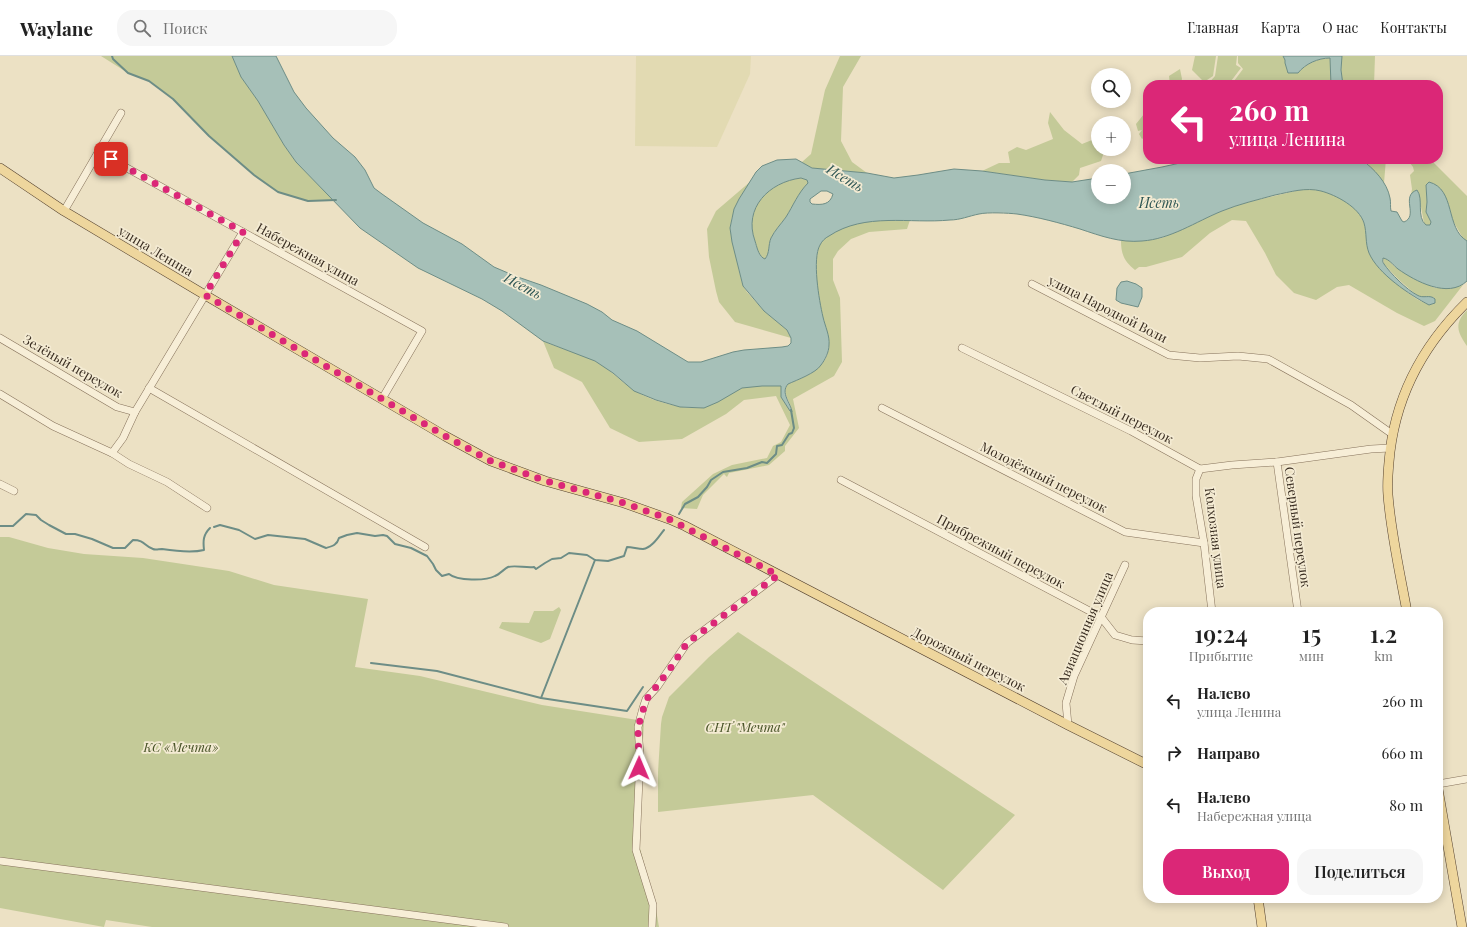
<!DOCTYPE html>
<html lang="ru">
<head>
<meta charset="utf-8">
<style>
	:root { --surface:#fff; --page:#f6f6f6; --text:#222; --muted:#767676; --line:#e0e0e0; --accent:#db2777 }
	body { margin:0; font-family:"Playfair Display",serif; background:var(--page); color:var(--text); height:100vh; display:flex; flex-direction:column; font-size:15px; white-space:nowrap }
	* { box-sizing:border-box; margin:0 }
	p { font-size:13px; color:var(--muted) }
	.icon { flex:none; width:22px; height:22px; fill:none; stroke:currentColor; stroke-width:2; stroke-linecap:round; stroke-linejoin:round }
	.map { position:relative; flex:1; overflow:hidden }
	.panel { position:absolute; left:1143px; top:551px; width:300px; height:296px; display:flex; flex-direction:column; background:var(--surface); border-radius:16px; box-shadow:0 2px 10px #0003 }
	.panel>* { flex:none }
	.hud { position:absolute; left:1143px; top:24px; width:300px; height:84px; border-radius:16px; box-shadow:0 2px 10px #0003; background:#db2777; color:#fff; overflow:hidden }
	.buttons { position:absolute; left:1091px; top:12px; display:grid; gap:8px }
	.buttons a { display:grid; place-items:center; width:40px; height:40px; border-radius:50%; background:var(--surface); box-shadow:0 2px 10px #0003; font-size:20px }
	.pin { position:absolute; display:grid; place-items:center; width:34px; height:34px; color:#fff; margin:-17px; border-radius:8px; box-shadow:0 2px 6px #0006 }
	.me { position:absolute; width:44px; margin:-22px; rotate:1deg; stroke-linejoin:round; filter:drop-shadow(0 0 3px #0008) }
	.turn { display:flex; align-items:center; gap:14px; height:84px; padding:0 20px; font-size:18px }
	.turn .icon { width:52px; height:52px; stroke-width:2.5 }
	.turn b { display:block; font-size:28px; line-height:34px }
	.eta { display:flex; justify-content:space-evenly; align-items:center; height:68px; text-align:center }
	.eta b { font-size:24px; font-weight:600; line-height:28px }
	.cta { display:flex; gap:8px; margin-top:auto; padding:8px 20px }
	.cta a { flex:1; height:46px; border-radius:16px; background:var(--accent); color:#fff; font-size:16px; font-weight:600; line-height:46px; text-align:center }
	.cta a+a { background:var(--page); color:var(--text) }
	ul { padding:0; list-style:none }
	li { display:flex; align-items:center; gap:12px; height:52px; padding:0 20px }
	li div { flex:1 }
	li b { display:block; font-size:15px }
	li em { font-style:normal }
	header { display:flex; align-items:center; gap:24px; box-sizing:border-box; height:56px; padding:0 20px; background:var(--surface); border-bottom:1px solid var(--line) }
	header strong { font-size:19px }
	nav { display:flex; gap:22px; margin-inline-start:auto; font-size:14px }
	.search { width:280px; height:36px; background:var(--page); display:flex; align-items:center; gap:10px; box-sizing:border-box; padding:0 14px; border-radius:16px; color:var(--muted); font-size:15px }
	.map>svg:first-child { display:block }
	.farmland { fill:#e2dab2 }
	.green { fill:#c4ca98 }
	.water { fill:#a6c0b8; stroke:#6d8d86; fill-rule:evenodd }
	.lines { fill:none; stroke-linecap:round; stroke-linejoin:round }
	.stream { stroke:#6d8d86; stroke-width:2 }
	.minor-casing { stroke:#86725b; stroke-width:8 }
	.major-casing { stroke:#54412f; stroke-width:10 }
	.minor { stroke:#f7eed7; stroke-width:7 }
	.major { stroke:#eed69d; stroke-width:9 }
	.route { stroke:#db2777; stroke-width:7; stroke-dasharray:0 12.6 }
	.labels { text-anchor:middle; stroke-width:3.5; stroke-linejoin:round; paint-order:stroke }
	.street-label { font-size:13px; fill:#372b1f; stroke:#f4ebd3 }
	.park-label { font-size:13px; font-style:italic; fill:#475226; stroke:#f4ebd3 }
	.water-label { font-size:14px; font-style:italic; fill:#2e5654; stroke:#f4ebd3 }
</style>
</head>
<body>
<header>
<strong>Waylane</strong>
<div class="search"><svg class="icon" aria-label="search" viewBox="0 0 24 24"><circle cx="10" cy="10" r="6"/><path d="M15 15l6 6"/></svg>Поиск</div>
<nav><a>Главная</a><a>Карта</a><a>О нас</a><a>Контакты</a></nav>
</header>
<div class="map">
<svg width="1467" height="871" viewBox="0 0 1467 871">
	<rect width="100%" height="100%" fill="#ece1c4"/>
	<polygon class="farmland" points="636,0 751,0 750,18 717,91 635,90"/>
	<g class="green">
		<polygon points="101,0 232,0 241,21 258,45 284,89 296,106 334,145 308,145 278,136 254,119 209,80 173,43 149,25 128,17"/>
		<polygon points="840,0 861,0 843,31 841,85 852,106 867,117 817,113 809,111 802,106 811,98 825,34"/>
		<polygon points="1195,0 1216,0 1213,20 1204,26 1192,14"/>
		<polygon points="1218,0 1237,0 1236,9 1241,12 1228,29 1207,29 1215,20"/>
		<path d="M1238,0H1283L1298,17C1306,8 1318,2 1330,2L1331,29H1231L1243,13L1238,7Z"/>
		<polygon points="1342,0 1375,0 1374,29 1343,29 1341,14"/>
		<polygon points="1180,13 1182,23 1180,29 1170,29 1169,20"/>
		<polygon points="1148,53 1148,79 1142,83 1139,78 1142,74 1138,75 1136,68"/>
		<polygon points="1050,56 1064,74 1082,88 1097,82 1098,83 1098,93 1105,93 1101,105 1080,112 1079,119 1072,126 1045,124 982,115 999,107 1010,107 1008,96 1017,91 1026,94 1053,83 1048,67"/>
		<polygon points="1361,103 1386,103 1384,127 1368,108"/>
		<polygon points="1407,103 1430,103 1467,140 1467,185 1464,184 1452,163 1447,144 1426,129 1427,146 1426,156 1431,166 1430,169 1426,169 1424,167 1418,135 1417,134 1411,139 1412,133 1410,119 1414,115 1413,111"/>
		<path d="M801,122L808,124V127C798,137 793,150 786,161C781,168 775,174 771,182C768,189 770,197 765,203L763,202C758,198 757,191 755,185C743,152 769,126 801,122Z"/>
		<polygon points="751,125 739,143 732,161 730,172 739,215 743,230 747,236 764,255 787,274 791,282 735,266 719,246 716,235 709,201 707,173 716,155"/>
		<path d="M1304,133C1309,134 1314,133 1319,134C1336,138 1357,149 1363,165C1368,175 1365,188 1370,198C1377,211 1419,252 1433,248L1434,241H1420L1414,237L1398,223L1384,208L1383,202L1387,203L1395,211L1435,232L1455,231L1463,229L1435,265L1424,270L1397,257L1349,229L1337,231L1316,244L1294,237L1276,219L1265,197L1246,165L1232,164L1210,177L1182,201L1146,211H1139L1135,214C1125,206 1121,199 1121,185H1142L1162,182L1222,155L1244,147Z"/>
		<path d="M910,164L907,173L869,176L851,183L838,195L833,203V224L840,242L842,306L834,320L793,343L799,372L785,390V395L769,409L729,417L727,421L724,418L703,439L697,453L681,452L682,446L713,418L732,409L767,402L773,390L781,386L790,369L776,340L744,344L726,358L682,383L639,386L610,372L582,326L554,312L543,285C560,293 578,296 595,305C609,312 620,325 634,334C648,344 680,353 698,352C715,351 726,338 742,332C753,328 770,328 781,330V341L791,356C793,346 780,338 788,328C800,323 814,318 822,308C833,295 828,282 824,268C819,250 812,205 820,189C827,174 858,166 874,165C885,164 898,164 910,164Z"/>
		<path d="M1467,254V290C1457,276 1454,267 1467,254Z"/>
		<polygon points="0,481 9,481 48,492 84,498 143,502 229,515 274,529 368,543 355,611 420,620 542,649 644,665 638,785 655,848 659,871 152,871 106,864 104,871 0,852"/>
		<polygon points="559,551 561,554 550,583 541,587 499,572 502,566 529,567 534,555 553,555"/>
		<polygon points="738,576 1015,759 943,834 813,739 658,756 658,716 661,668 662,661 669,641 709,601"/>
	</g>
	<g class="water">
		<path d="M232,0H276L294,36L306,52L333,82L355,101L365,114L374,132L382,138L423,167L462,188L494,211L515,220L541,229L587,248L602,256L612,264L637,275L688,306H701L733,296L744,294L782,291L788,290L791,287V282L787,274L764,255L743,230L732,186L730,172L734,153L739,143L756,116L762,110L777,104L796,103L812,112L867,117L894,122L918,119L954,113L982,115L1045,124L1072,126L1098,122V141H1124V118L1162,111L1198,103H1361C1374,113 1387,126 1390,142C1391,146 1390,151 1391,155L1397,156L1402,165L1404,166C1419,160 1400,140 1417,134C1424,143 1416,161 1426,169H1430L1431,166L1426,156L1427,146L1426,129L1429,126C1456,133 1445,172 1467,185V225C1448,243 1415,225 1398,213C1393,209 1389,203 1383,202C1383,205 1382,205 1384,208C1390,217 1407,234 1417,239C1423,243 1430,238 1435,243V247L1429,249C1410,239 1378,218 1369,197C1365,187 1367,177 1364,167C1359,151 1336,139 1321,135C1306,131 1290,136 1275,139C1257,144 1239,148 1222,155C1195,166 1171,183 1142,185C1120,187 1101,180 1080,173C1060,167 1038,161 1017,158C1008,157 988,156 979,158C969,160 960,164 950,164C910,168 865,156 829,180C825,182 822,185 820,189C812,203 819,244 823,261C825,270 830,280 829,289C829,296 825,304 821,309C816,317 797,324 788,328C780,337 791,347 792,356L790,355L781,341V330H762L742,332L718,346L704,352L680,351L656,344L634,335L613,317L595,305L543,285L502,255L482,243L418,212L360,172L296,106L284,89L258,45L241,21ZM801,122L807,124L808,127C798,137 793,150 786,161C781,168 775,174 771,182C768,189 770,197 765,203L763,202C758,198 757,191 755,185C743,152 769,126 801,122ZM821,135H827L833,138C830,149 822,149 812,148L810,146V143Z"/>
		<path d="M1283,0H1342L1341,14L1343,29H1331L1330,2C1318,2 1305,8 1298,17H1288L1285,7V4Z"/>
		<polygon points="1127,225 1136,228 1142,232 1142,241 1138,251 1121,247 1116,244 1117,232 1121,226"/>
	</g>
	<g class="lines">
		<g class="stream">
			<polyline points="112,0 113,3 128,17 149,25 173,43 209,80 254,119 278,136 308,145 336,144"/>
			<polyline points="679,458 685,448 698,441 707,431 711,424 723,416 747,412 762,406 767,407 776,398 777,390 782,389 789,378 792,377 794,372 791,354"/>
			<path d="M0,470H13L26,458L36,459L41,464L49,469L66,478H75L92,483L113,492H125L133,484C145,484 144,490 153,493C155,494 159,493 162,493C175,495 192,497 204,494C203,485 203,479 210,472"/>
			<path d="M214,471L220,469L239,474L255,483L268,479L305,483L326,492C333,490 337,489 339,482L347,479L357,477L375,480L383,479L387,480L395,488L411,492L427,500L433,508L436,514L442,520L449,518C457,525 486,525 495,520C500,518 504,513 508,511C515,509 526,512 534,511L536,513L545,507L552,503L561,502L569,497L587,499L595,504L608,505L624,500L627,491C632,491 638,493 643,493C652,492 659,480 664,474"/>
			<polyline points="595,504 541,642 627,655 643,631"/>
			<polyline points="371,607 437,615 541,642"/>
		</g>
		<defs>
			<g id="minor">
				<polyline points="98,96 422,275 382,343"/>
				<polyline points="64,155 121,57"/>
				<polyline points="1032,228 1169,299 1200,302 1238,300 1268,303 1351,349 1392,378"/>
				<polyline points="0,282 117,351 135,356"/>
				<polyline points="962,292 1131,375 1200,413 1232,409 1277,406"/>
				<polyline points="149,332 425,491"/>
				<polyline points="0,338 53,370 112,397 129,408 167,426 207,452"/>
				<polyline points="882,352 1125,476 1204,487"/>
				<polyline points="112,397 123,382 135,356 243,176"/>
				<polyline points="1200,413 1196,423 1196,440 1204,487 1212,556"/>
				<polyline points="841,424 1101,561 1115,579 1132,584 1148,585"/>
				<polyline points="0,428 14,435"/>
				<polyline points="1298,556 1277,406 1371,393 1390,392"/>
				<polyline points="1068,669 1066,647 1074,620 1125,509"/>
				<polyline points="1438,728 1467,723"/>
				<polyline points="0,805 505,871"/>
				<polyline points="652,871 653,849 636,794 640,699 638,671 643,652 646,643 657,631 687,587 778,519"/>
			</g>
			<g id="major">
				<polyline points="0,112 64,155 205,239 445,380 491,405 545,425 624,447 669,463 685,470 1068,669 1148,709"/>
				<path d="M1407,556C1400,517 1391,478 1388,439C1387,428 1388,417 1389,406C1394,343 1423,289 1467,246"/>
				<polyline points="1438,733 1462,871"/>
				<polyline points="1258,842 1262,871"/>
			</g>
		</defs>
		<use href="#minor" class="minor-casing"/>
		<use href="#major" class="major-casing"/>
		<use href="#minor" class="minor"/>
		<use href="#major" class="major"/>
	</g>
	<g class="lines">
		<polyline class="route" points="111,103 243,176 205,239 445,380 491,405 546,425 624,447 669,463 778,519 687,587 670,613 646,644 638,671 639,712"/>
	</g>
	<g class="labels">
		<g class="street-label">
			<text transform="translate(156 195) rotate(31)" y="5">улица Ленина</text>
			<text transform="translate(308 198) rotate(29)" y="5">Набережная улица</text>
			<text transform="translate(1108 253) rotate(27)" y="5">улица Народной Воли</text>
			<text transform="translate(73 310) rotate(30)" y="5">Зелёный переулок</text>
			<text transform="translate(1122 358) rotate(27)" y="5">Светлый переулок</text>
			<text transform="translate(1044 421) rotate(27)" y="5">Молодёжный переулок</text>
			<text transform="translate(1298 471) rotate(82)" y="5">Северный переулок</text>
			<text transform="translate(1216 482) rotate(83)" y="5">Колхозная улица</text>
			<text transform="translate(1001 495) rotate(28)" y="5">Прибрежный переулок</text>
			<text transform="translate(1085 572) rotate(-67)" y="5">Авиационная улица</text>
			<text transform="translate(969 603) rotate(27)" y="5">Дорожный переулок</text>
		</g>
		<g class="park-label">
			<text x="745" y="676">СНТ "Мечта"</text>
			<text x="181" y="696">КС «Мечта»</text>
		</g>
		<g class="water-label">
			<text transform="translate(845 122) rotate(31)" y="5">Исеть</text>
			<text x="1159" y="152">Исеть</text>
			<text transform="translate(523 230) rotate(28)" y="5">Исеть</text>
		</g>
	</g>
</svg>
<div class="buttons">
<a><svg class="icon" aria-label="search" viewBox="0 0 24 24"><circle cx="10" cy="10" r="6"/><path d="M15 15l6 6"/></svg></a>
<a>+</a>
<a>−</a>
</div>
<div class="pin" style="left:111px;top:103px;background:#d93025"><svg class="icon" aria-label="arrive" viewBox="0 0 24 24"><path d="M6 21V4h12l-3 4 3 4H6"/></svg></div>
<svg class="me" style="left:639px;top:712px" viewBox="-20 -20 40 40"><path d="M0-17L14 15 0 8-14 15z" fill="#db2777" stroke="#fff" stroke-width="4"/></svg>
<div class="hud">
<div class="turn"><svg class="icon" aria-label="left" viewBox="0 0 24 24"><path d="M17 20v-9H6M10 6l-5 5 5 5"/></svg><div><b>260 m</b>улица Ленина</div></div>
</div>
<section class="panel">
<div class="eta">
<div><b>19:24</b><p>Прибытие</p></div>
<div><b>15</b><p>мин</p></div>
<div><b>1.2</b><p>km</p></div>
</div>
<ul>
<li><svg class="icon" aria-label="left" viewBox="0 0 24 24"><path d="M17 20v-9H6M10 6l-5 5 5 5"/></svg><div><b>Налево</b><p>улица Ленина</p></div><em>260 m</em></li>
<li><svg class="icon" aria-label="right" viewBox="0 0 24 24"><path d="M7 20v-9h11M14 6l5 5-5 5"/></svg><div><b>Направо</b></div><em>660 m</em></li>
<li><svg class="icon" aria-label="left" viewBox="0 0 24 24"><path d="M17 20v-9H6M10 6l-5 5 5 5"/></svg><div><b>Налево</b><p>Набережная улица</p></div><em>80 m</em></li>
</ul>
<div class="cta"><a>Выход</a><a>Поделиться</a></div>
</section>
</div>
</body>
</html>
